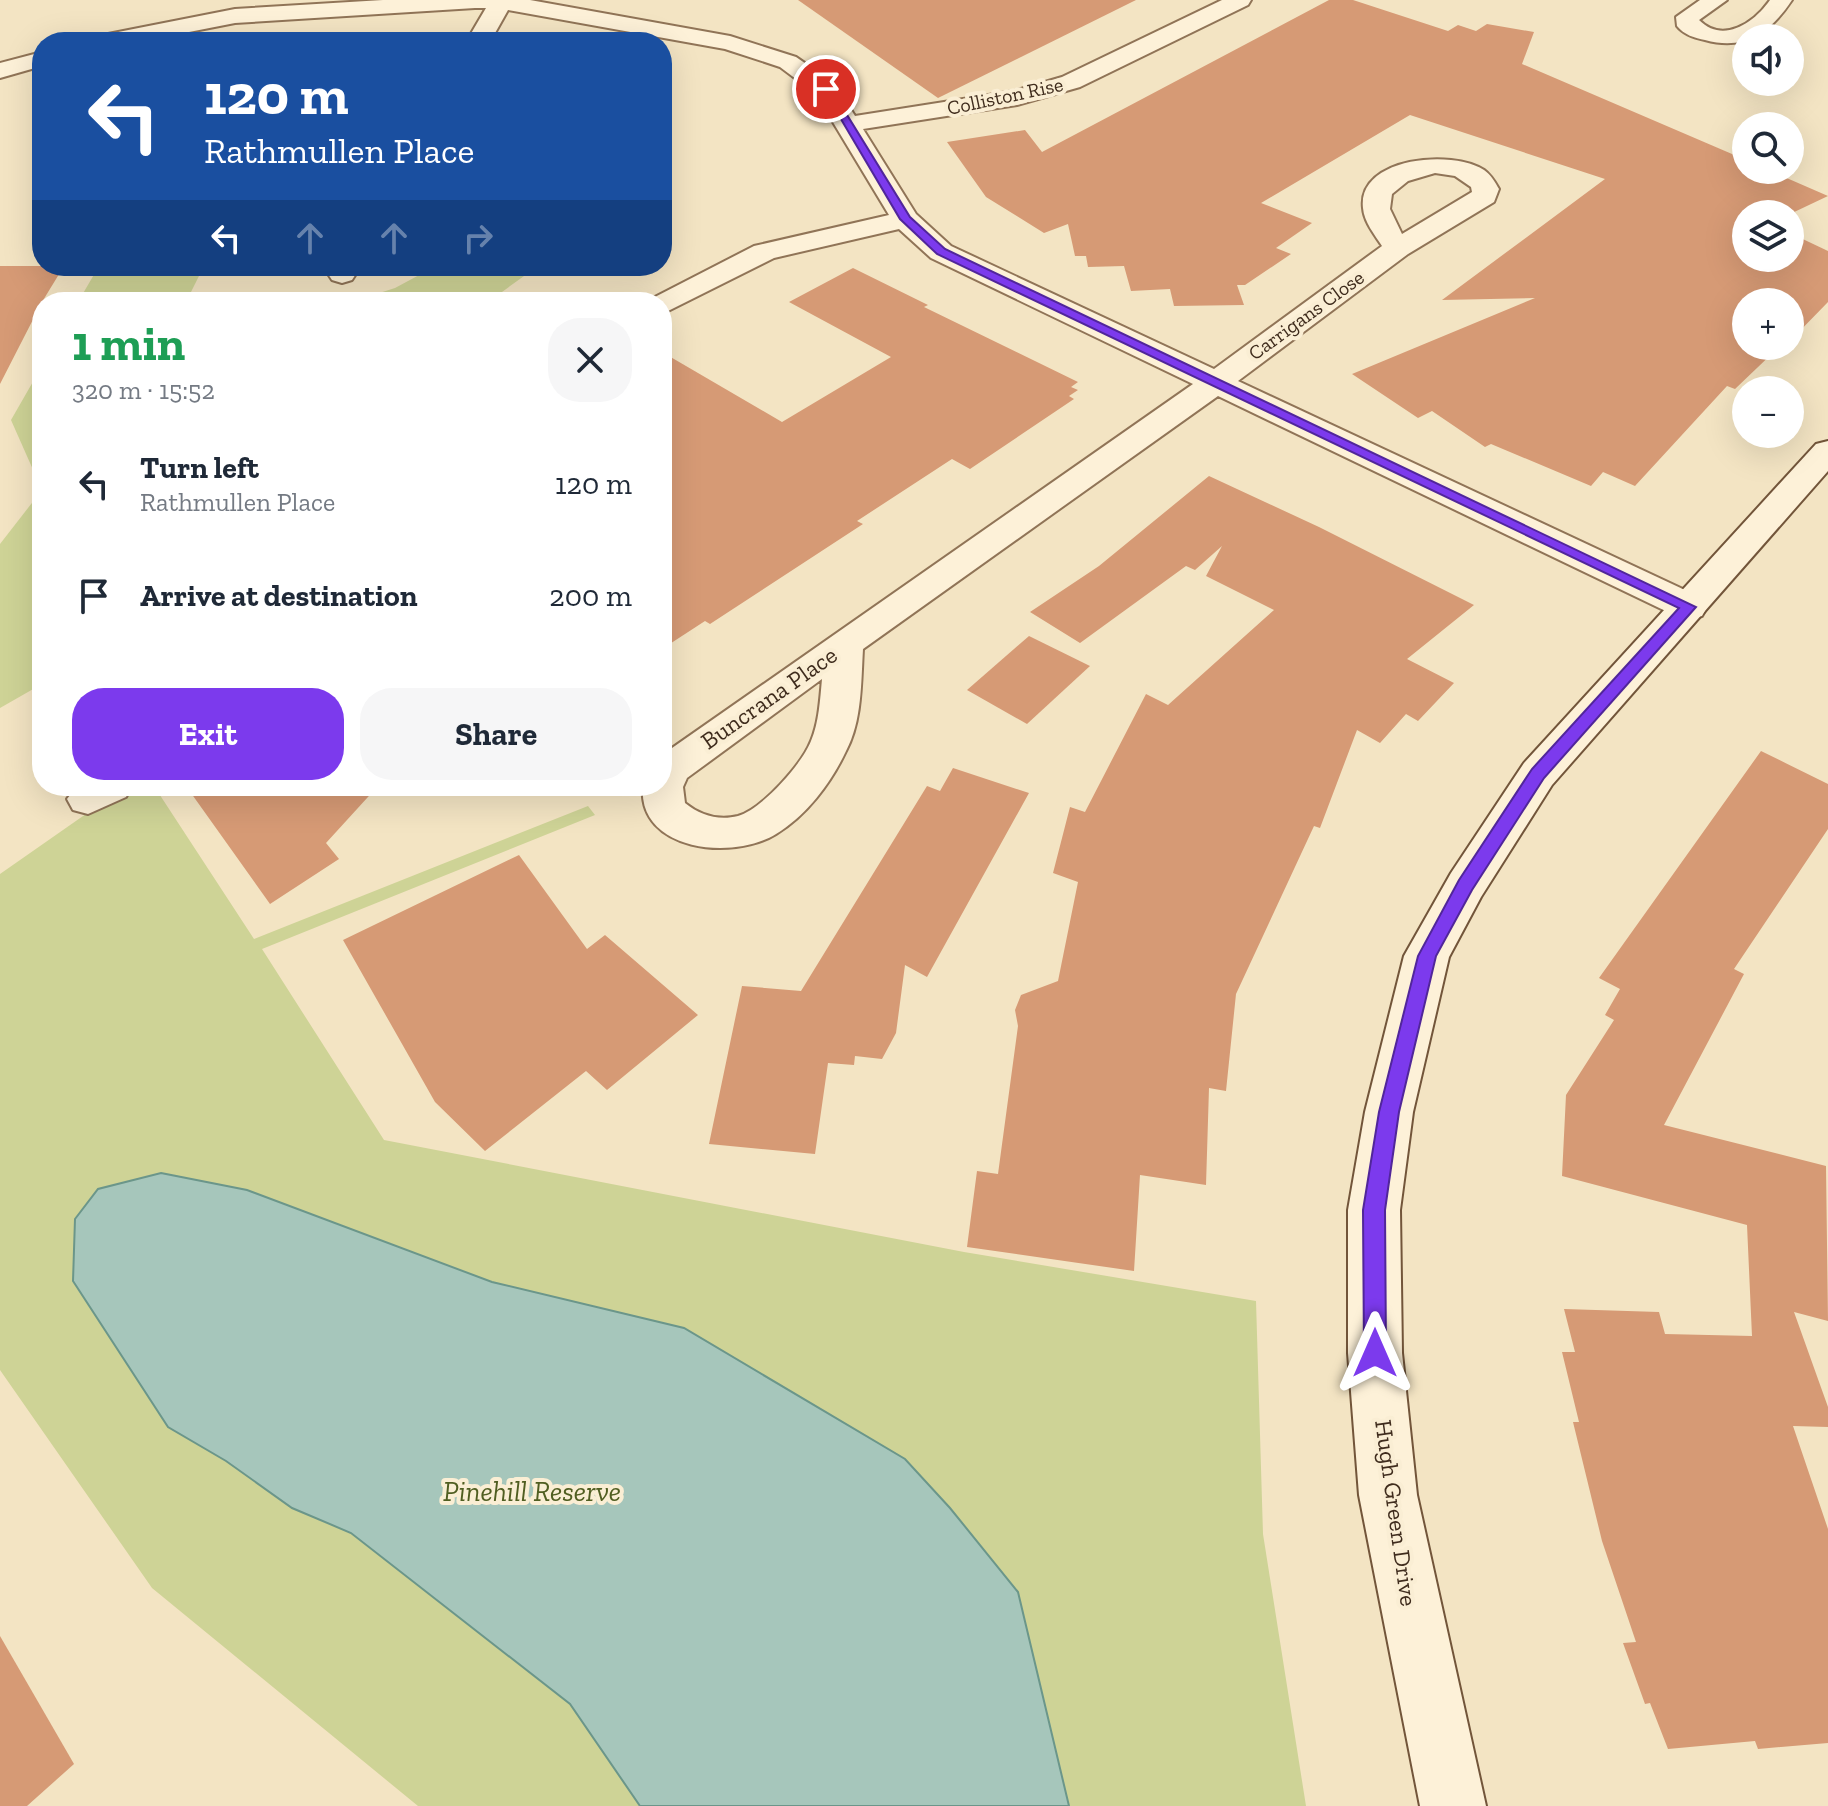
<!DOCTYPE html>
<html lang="en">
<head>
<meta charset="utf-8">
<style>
	:root { --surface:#fff; --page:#f6f6f7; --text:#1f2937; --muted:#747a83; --accent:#7c3aed }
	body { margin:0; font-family:"Zilla Slab",serif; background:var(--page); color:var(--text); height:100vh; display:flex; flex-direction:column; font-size:30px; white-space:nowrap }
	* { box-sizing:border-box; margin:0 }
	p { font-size:26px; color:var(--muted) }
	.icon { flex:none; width:44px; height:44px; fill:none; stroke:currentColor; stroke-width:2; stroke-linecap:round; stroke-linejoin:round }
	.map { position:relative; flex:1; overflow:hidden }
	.side { position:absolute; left:32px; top:292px; width:640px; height:504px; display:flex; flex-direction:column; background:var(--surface); border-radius:32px; box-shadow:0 8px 32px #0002 }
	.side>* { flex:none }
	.guide { position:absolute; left:32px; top:32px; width:640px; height:244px; border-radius:32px; box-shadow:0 8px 32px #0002; background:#1a4fa0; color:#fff; overflow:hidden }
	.buttons { position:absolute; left:1732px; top:24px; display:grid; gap:16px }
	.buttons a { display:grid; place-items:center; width:72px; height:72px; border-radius:50%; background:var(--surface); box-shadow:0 8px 32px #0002; font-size:40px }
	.pin { position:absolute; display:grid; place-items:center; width:68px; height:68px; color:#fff; margin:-34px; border:4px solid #fff; border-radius:50%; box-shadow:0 2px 8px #0007 }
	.me { position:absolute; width:88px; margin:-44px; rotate:0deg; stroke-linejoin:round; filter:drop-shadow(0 0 6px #0008) }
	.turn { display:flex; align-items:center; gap:28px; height:168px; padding:0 40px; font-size:36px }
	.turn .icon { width:104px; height:104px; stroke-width:2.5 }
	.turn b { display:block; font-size:56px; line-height:68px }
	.lanes { display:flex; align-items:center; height:76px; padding:0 40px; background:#0003; justify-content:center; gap:40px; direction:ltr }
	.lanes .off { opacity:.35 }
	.round { display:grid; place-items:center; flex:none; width:84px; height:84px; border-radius:32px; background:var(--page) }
	.headline { display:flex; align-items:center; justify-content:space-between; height:136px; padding:0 40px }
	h1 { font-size:48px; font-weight:700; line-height:60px; color:#1e9e55 }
	.cta { display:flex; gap:16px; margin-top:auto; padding:16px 40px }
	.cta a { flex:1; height:92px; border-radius:32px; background:var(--accent); color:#fff; font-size:32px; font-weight:700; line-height:92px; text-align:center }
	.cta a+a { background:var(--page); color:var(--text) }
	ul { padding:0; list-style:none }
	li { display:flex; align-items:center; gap:24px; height:112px; padding:0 40px }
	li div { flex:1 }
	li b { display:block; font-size:30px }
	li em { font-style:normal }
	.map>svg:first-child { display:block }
	.green { fill:#ced396 }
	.water { fill:#a6c6bb; stroke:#6b968a; stroke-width:2 }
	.building { fill:#d69a75 }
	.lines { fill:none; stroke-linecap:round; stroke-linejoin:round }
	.street-casing { stroke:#907457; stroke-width:4 }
	.secondary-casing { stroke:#72553a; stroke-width:4 }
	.street { fill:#fdf1d8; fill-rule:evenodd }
	.secondary { fill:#fdf1d8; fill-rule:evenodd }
	.route { fill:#7c3aed; stroke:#51269a; stroke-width:2 }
	.labels { text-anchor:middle; stroke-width:8; stroke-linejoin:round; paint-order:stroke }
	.far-street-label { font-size:20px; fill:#3f2c1d; stroke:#faeed4 }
	.street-label { font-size:24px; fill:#3f2c1d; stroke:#faeed4 }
	.near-park-label { font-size:28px; font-style:italic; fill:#505e21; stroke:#faeed4 }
</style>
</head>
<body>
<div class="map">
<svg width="1828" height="1806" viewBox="0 0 1828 1806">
	<rect width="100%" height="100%" fill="#f3e4c3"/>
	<g class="green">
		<polygon points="99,266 204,266 186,302 78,302"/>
		<polygon points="436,266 538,266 488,302 351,302 395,288"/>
		<polygon points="42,366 42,684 0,708 0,544 42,490 11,420"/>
		<polygon points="126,786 154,786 254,939 588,806 595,815 262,949 384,1140 964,1252 1256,1301 1263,1534 1306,1806 418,1806 152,1588 0,1370 0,874"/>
	</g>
	<polygon class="water" points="161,1173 247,1190 492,1282 684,1328 905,1459 950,1508 1018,1592 1069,1806 640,1806 570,1704 351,1533 292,1508 226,1461 168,1427 73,1281 75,1219 98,1189"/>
	<g class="building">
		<polygon points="798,0 1136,0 938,98"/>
		<polygon points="1329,0 1353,0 1448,31 1458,25 1476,31 1487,24 1534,32 1522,64 1746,160 1746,170 1768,170 1828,196 1790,214 1746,214 1746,258 1790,258 1790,233 1828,251 1828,302 1791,340 1790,302 1746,302 1746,346 1780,346 1735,389 1727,386 1635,486 1603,472 1591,486 1491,444 1485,447 1432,411 1418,418 1352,374 1535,298 1442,300 1605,179 1410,115 1261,203 1312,223 1276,248 1291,254 1245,285 1237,285 1244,305 1174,306 1170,289 1131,291 1124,266 1088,267 1086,256 1075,256 1068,224 1044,233 986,197 947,142 1025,130 1042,152"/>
		<polygon points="0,266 64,266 42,302 0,384"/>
		<polygon points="853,268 928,305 924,307 1078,382 1071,387 1078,390 1069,396 1074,399 970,469 952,459 857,521 863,524 710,624 705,621 662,649 662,352 782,422 891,357 789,302"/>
		<polygon points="1209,476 1319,527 1474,605 1407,659 1454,683 1418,721 1406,714 1380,743 1357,730 1320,828 1314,826 1236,994 1226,1091 1209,1088 1206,1185 1140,1175 1134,1271 967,1247 977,1171 998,1174 1018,1026 1015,1010 1021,995 1058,981 1078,882 1053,873 1070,807 1085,812 1146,694 1168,705 1274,610 1206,576 1222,546 1195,570 1186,566 1080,643 1030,612 1099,566"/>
		<polygon points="1029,636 1090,666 1027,724 967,690"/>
		<polygon points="1761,751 1828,784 1828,829 1734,969 1744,974 1664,1125 1826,1166 1828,1321 1794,1312 1828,1407 1828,1427 1793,1426 1828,1529 1828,1743 1758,1749 1755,1741 1668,1749 1650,1703 1645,1704 1623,1643 1636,1642 1602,1541 1573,1422 1579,1422 1562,1352 1575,1352 1564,1309 1659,1312 1665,1334 1752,1336 1747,1225 1562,1176 1566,1095 1614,1020 1605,1015 1620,989 1599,978"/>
		<polygon points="953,768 1029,793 927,977 905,965 896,1033 882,1059 855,1056 854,1065 828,1063 815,1154 709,1144 742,986 801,991 927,786 940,791"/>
		<polygon points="186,786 378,786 326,843 339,859 270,904"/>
		<polygon points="519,855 587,949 605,935 698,1015 607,1090 586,1071 485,1151 435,1102 343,940"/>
		<polygon points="0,1636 74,1764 27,1806 0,1806"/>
	</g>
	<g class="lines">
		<defs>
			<g id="street">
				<path d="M383,0H530L730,36L796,57L835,84L855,116L1014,91L1062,77L1222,0H1251L1248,5L1080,87L1017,105L863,129L916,214L951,246L1214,369L1382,246C1375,235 1364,222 1363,208C1357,157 1453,149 1484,170C1491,175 1495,182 1499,189L1494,202L1408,254L1238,381L1702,598L1707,607L1702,616L1689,619L1676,616L1218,396L863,649C861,683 862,721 846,751C831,783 806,816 776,834C733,861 637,851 643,786H662V755L1193,384L931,258L899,229L774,258L662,314V302H649L651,299L754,246L889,215L816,94L780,67L725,49L508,10L490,42H466L486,8H475L235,23L138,42H91L95,37L103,35L235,9ZM1435,173L1455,176L1471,187L1472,192L1402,234L1390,209L1392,194L1408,181ZM822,679C820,700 819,722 811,741C802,764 762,809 738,816C718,821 700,815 685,803L683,787L687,778Z"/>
				<path d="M1700,0H1727L1699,20C1723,44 1754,23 1770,0H1792C1770,33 1745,51 1705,40C1695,38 1684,35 1677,26L1676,17Z"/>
				<polygon points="42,52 42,66 0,78 0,63"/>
				<polygon points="333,266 361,266 352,280 342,283 332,280 328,274"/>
				<polygon points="77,786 132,786 126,797 88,814 73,810 67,799"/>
			</g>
			<polygon id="secondary" points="1828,441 1828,471 1552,785 1481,897 1449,957 1413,1112 1400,1210 1402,1353 1417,1495 1486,1806 1420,1806 1359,1495 1348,1353 1348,1210 1365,1112 1404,956 1451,873 1524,763 1816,444"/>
		</defs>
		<use href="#street" class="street-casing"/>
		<use href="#secondary" class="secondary-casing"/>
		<use href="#street" class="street"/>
		<use href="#secondary" class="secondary"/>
	</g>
	<polygon class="route" points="822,87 831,89 910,217 945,249 1696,607 1544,778 1472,890 1436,956 1399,1112 1385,1210 1386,1353 1383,1361 1375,1364 1367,1361 1364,1353 1363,1210 1379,1112 1418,956 1459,880 1532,769 1679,608 937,254 900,219"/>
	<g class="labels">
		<g class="far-street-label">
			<text transform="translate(1005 96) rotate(-12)" y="7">Colliston Rise</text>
			<text transform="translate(1306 315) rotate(-36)" y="7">Carrigans Close</text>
		</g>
		<g class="street-label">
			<text transform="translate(769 698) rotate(-35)" y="8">Buncrana Place</text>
			<text transform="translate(1396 1513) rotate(82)" y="8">Hugh Green Drive</text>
		</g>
		<g class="near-park-label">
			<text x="532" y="1501">Pinehill Reserve</text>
		</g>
	</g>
</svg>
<div class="buttons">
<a><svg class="icon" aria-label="sound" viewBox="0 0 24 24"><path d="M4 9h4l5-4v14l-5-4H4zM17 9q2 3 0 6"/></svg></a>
<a><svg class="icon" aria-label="search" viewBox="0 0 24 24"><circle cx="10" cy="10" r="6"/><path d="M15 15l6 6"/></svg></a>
<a><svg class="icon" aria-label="layers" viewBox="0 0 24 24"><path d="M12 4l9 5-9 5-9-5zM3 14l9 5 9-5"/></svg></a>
<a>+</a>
<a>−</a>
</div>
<div class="pin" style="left:826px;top:89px;background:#d93025"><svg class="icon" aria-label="arrive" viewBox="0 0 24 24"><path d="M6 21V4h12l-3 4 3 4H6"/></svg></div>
<svg class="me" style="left:1375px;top:1353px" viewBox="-20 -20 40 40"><path d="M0-17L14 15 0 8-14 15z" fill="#7c3aed" stroke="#fff" stroke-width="4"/></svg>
<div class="guide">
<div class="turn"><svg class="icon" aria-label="left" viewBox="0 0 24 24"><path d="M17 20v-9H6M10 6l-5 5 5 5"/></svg><div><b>120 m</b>Rathmullen Place</div></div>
<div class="lanes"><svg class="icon" aria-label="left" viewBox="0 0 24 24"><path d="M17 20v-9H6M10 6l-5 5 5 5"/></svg><svg class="icon off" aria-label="ahead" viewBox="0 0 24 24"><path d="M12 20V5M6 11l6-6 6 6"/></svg><svg class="icon off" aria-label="ahead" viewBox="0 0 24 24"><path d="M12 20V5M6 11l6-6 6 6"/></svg><svg class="icon off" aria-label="right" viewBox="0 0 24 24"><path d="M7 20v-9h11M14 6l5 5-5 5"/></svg></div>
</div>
<section class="side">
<div class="headline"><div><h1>1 min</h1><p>320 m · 15:52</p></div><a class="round"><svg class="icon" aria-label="close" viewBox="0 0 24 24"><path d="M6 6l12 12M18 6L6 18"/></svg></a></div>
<ul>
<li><svg class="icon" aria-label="left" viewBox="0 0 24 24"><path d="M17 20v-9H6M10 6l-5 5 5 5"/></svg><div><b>Turn left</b><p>Rathmullen Place</p></div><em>120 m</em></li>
<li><svg class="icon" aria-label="arrive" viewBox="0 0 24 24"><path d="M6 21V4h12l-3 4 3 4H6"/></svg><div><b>Arrive at destination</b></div><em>200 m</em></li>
</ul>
<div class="cta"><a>Exit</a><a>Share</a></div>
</section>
</div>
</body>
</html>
